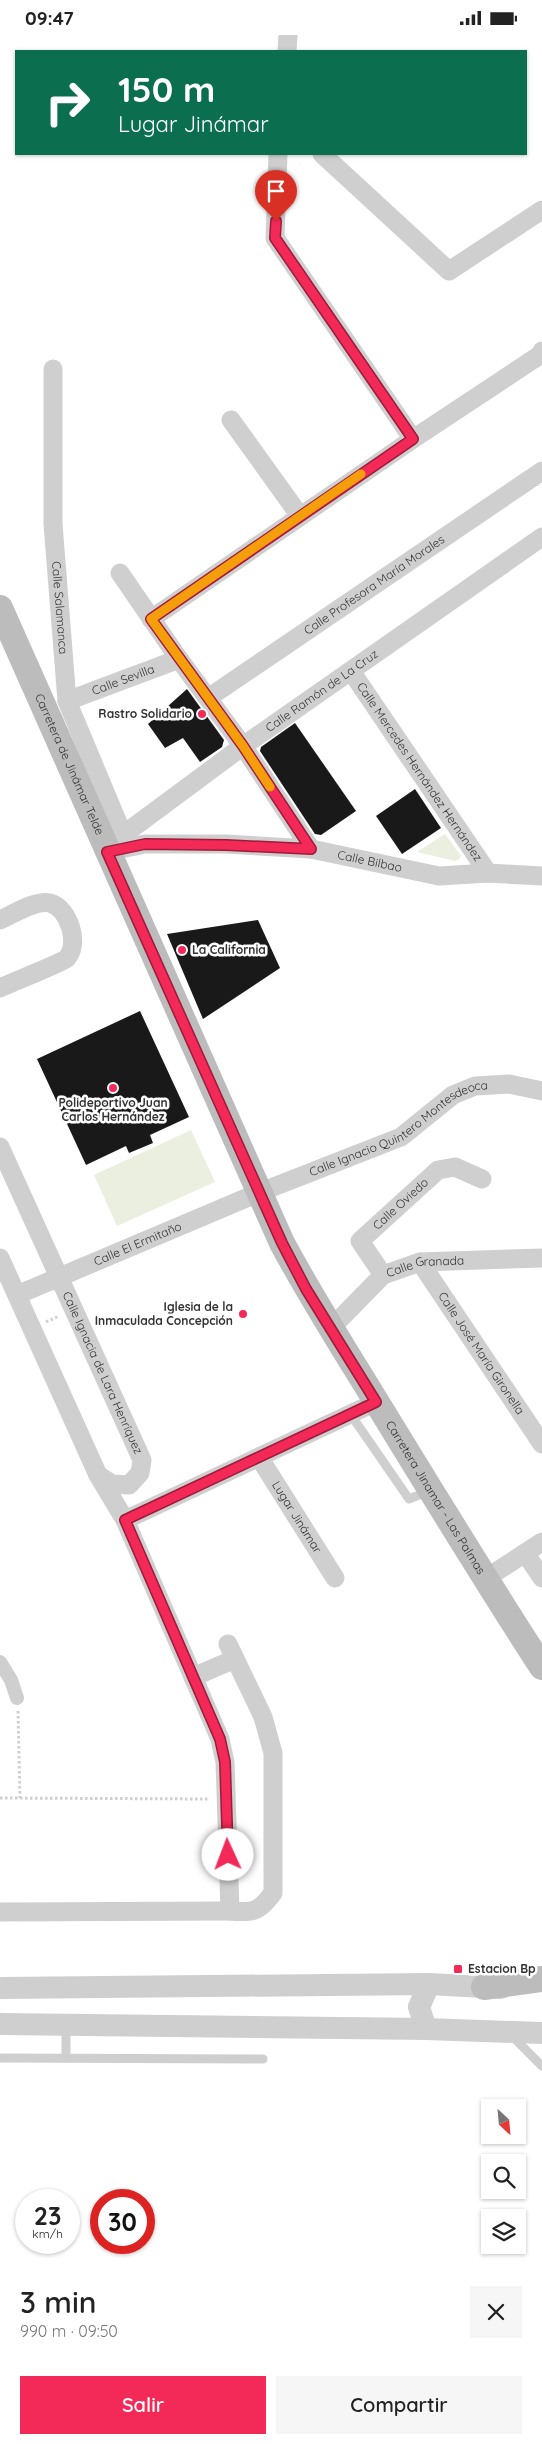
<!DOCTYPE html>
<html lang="es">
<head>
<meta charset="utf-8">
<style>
	:root { --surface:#fff; --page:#f6f6f6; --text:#222; --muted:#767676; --accent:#f32957 }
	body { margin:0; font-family:Quicksand,sans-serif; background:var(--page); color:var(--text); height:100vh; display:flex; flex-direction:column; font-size:19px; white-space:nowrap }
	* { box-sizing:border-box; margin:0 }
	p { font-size:16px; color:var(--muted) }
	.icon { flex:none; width:28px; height:28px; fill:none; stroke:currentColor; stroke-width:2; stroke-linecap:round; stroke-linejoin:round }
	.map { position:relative; height:2234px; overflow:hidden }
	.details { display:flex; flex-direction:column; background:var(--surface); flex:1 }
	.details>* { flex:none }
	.banner { position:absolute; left:15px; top:15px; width:512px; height:105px; border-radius:0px; box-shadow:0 1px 4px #0004; background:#0b6e4f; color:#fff; overflow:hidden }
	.needle { width:32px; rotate:154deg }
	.buttons { position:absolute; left:481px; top:2064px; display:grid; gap:10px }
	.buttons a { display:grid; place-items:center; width:45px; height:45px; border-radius:0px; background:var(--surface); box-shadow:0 1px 4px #0004; font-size:25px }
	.speed { position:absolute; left:15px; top:2154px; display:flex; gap:10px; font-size:25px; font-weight:700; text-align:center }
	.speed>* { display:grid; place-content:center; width:65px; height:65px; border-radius:50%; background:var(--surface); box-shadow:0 1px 4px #0004; line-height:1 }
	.speed small { font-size:12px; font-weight:400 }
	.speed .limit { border:8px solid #d22; background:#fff; color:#111 }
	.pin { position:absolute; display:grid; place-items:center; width:42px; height:42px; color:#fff; margin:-51px -21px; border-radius:50% 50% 50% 0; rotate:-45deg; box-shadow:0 0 5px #0007 }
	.pin .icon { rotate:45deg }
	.me { position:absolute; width:55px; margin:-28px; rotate:358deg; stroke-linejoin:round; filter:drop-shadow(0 0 4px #0008) }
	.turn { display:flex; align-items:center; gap:18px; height:105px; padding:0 20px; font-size:22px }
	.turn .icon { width:65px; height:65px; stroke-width:2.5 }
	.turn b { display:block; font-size:35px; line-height:42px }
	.round { display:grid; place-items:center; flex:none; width:52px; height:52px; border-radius:0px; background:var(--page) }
	.head { display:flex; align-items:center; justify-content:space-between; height:85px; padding:0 20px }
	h1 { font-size:30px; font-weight:600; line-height:38px }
	.button { display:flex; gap:10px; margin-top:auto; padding:10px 20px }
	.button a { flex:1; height:58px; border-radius:0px; background:var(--accent); color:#fff; font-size:20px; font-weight:600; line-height:58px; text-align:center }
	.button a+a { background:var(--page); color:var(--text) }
	.status { display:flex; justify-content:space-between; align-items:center; height:35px; padding:0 25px; background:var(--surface); direction:ltr }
	.status svg { height:14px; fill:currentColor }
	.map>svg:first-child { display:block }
	.green { fill:#eaefdf }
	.building { fill:#191919 }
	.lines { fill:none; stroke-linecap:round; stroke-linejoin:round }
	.path { stroke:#cfcfcf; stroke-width:3; stroke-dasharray:2.5 2.5; stroke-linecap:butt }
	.service { stroke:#cfcfcf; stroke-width:9 }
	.pedestrian { stroke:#cfcfcf; stroke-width:14 }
	.minor { stroke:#cfcfcf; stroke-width:19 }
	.tertiary { stroke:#cfcfcf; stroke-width:22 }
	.secondary { stroke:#bcbcbc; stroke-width:26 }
	.route-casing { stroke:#9e1b39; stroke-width:12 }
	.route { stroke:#f32957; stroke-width:9 }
	.slow { stroke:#f59e0b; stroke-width:9 }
	.poi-dot { fill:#f32957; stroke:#fff; stroke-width:2 }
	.labels { text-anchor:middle; stroke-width:5; stroke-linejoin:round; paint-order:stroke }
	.street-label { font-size:12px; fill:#323232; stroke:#fff }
	.poi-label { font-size:12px; font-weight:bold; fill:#323232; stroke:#fff; text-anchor:end }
</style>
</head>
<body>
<div class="status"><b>09:47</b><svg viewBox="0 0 49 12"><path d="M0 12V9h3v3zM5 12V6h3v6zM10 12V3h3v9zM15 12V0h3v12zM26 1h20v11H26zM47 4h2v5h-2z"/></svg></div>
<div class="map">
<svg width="542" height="2234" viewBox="0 0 542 2234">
	<rect width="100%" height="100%" fill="#fff"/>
	<g class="green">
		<polygon points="445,799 461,821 459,824 455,826 417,817"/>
		<polygon points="191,1095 215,1147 117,1191 94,1140"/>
	</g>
	<g class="building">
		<polygon points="187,654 224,705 222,712 200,727 183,703 165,713 148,689"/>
		<polygon points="295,688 356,776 321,800 315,799 260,716 261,712"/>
		<polygon points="415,754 441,793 402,819 376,781"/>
		<polygon points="258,885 280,933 203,984 167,899"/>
		<polygon points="140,976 189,1082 150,1100 153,1108 129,1118 126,1111 86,1130 37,1024"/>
	</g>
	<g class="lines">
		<g class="path">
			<polyline points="46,1287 59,1281"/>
			<polyline points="18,1676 20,1763"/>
			<polyline points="0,1763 209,1764"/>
		</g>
		<g class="service">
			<polyline points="351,1380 409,1464 429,1456"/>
			<polyline points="511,2000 542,2031"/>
			<polyline points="0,2023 263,2024"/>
			<polyline points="66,2023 66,1991"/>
		</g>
		<polyline class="pedestrian" points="0,1627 11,1645 17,1663"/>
		<g class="minor">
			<polyline points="287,16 288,0"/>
			<polyline points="278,119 275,203 413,404"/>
			<polyline points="322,119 449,236 542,175"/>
			<path id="s1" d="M53,334V489L67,666L123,800"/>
			<polyline points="231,385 300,481"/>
			<polyline points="120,538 179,624 243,711 311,814"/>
			<polyline points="151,584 413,404 540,320 542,316"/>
			<path id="s2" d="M351,636L488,838"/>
			<path id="s3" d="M208,663L542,436"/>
			<path id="s4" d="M67,666L179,624"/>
			<path id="s5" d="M107,817L123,800L243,711L542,502"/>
			<path id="s6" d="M107,817L145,809H226L311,814L439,841L488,838L542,841"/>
			<path d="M0,885C14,879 35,865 50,868C69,873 80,909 67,923C60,929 12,947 0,953"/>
			<path id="s7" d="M0,1112L142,1425L140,1438L129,1450L112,1449L98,1440"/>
			<path d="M0,1223L98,1440L125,1485L220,1704L225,1727L230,1876C253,1878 259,1877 273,1858V1718L263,1682L228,1609"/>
			<path id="s8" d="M420,1227L542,1409"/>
			<path id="s9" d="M383,1240L360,1206L438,1135L455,1132L482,1144"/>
			<path id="s10" d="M17,1260L258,1158L401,1102L453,1060L475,1051L509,1049L542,1056"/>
			<path id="s11" d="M331,1293L383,1240L420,1227L542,1223"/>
			<path id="s12" d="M259,1422L335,1543"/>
			<polyline points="125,1485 376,1367"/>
			<polyline points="525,1518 542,1543"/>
			<polyline points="485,1544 542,1507"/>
			<polyline points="193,1642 235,1624"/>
			<polyline points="0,1877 230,1876"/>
		</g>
		<g class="tertiary">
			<polyline points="0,1953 429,1949 501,1953"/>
			<polyline points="0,1989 426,1994 542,1998"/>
			<polyline points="426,1994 419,1972 429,1949"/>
		</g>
		<g class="secondary">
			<path id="s13" d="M0,573L282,1208C312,1264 346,1317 379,1371C433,1459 486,1546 542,1632"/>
			<polyline points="484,1952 542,1944"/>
		</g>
	</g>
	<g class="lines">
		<defs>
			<polyline id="route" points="228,1820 225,1727 220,1704 125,1485 376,1367 306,1254 282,1208 107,817 145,809 226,810 311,814 243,711 151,584 413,404 275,203 276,186"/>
		</defs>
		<use href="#route" class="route-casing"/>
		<use href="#route" class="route"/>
		<polyline class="slow" points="270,752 243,711 151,584 361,439"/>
	</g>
	<g class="poi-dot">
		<circle cx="202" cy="679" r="5"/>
		<circle cx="182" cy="915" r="5"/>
		<circle cx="113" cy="1053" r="5"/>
		<circle cx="243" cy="1279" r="5"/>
		<rect x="453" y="1929" width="10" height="10" rx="2.5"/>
	</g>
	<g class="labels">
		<g class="street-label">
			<text dy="4" stroke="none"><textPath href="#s3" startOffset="201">Calle Profesora María Morales</textPath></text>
			<text dy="4" stroke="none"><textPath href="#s1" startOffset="239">Calle Salamanca</textPath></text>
			<text dy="4" stroke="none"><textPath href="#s4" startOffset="60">Calle Sevilla</textPath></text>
			<text dy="4" stroke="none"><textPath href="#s5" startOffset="269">Calle Ramón de La Cruz</textPath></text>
			<text dy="4" stroke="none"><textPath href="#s13" startOffset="171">Carretera de Jinámar Telde</textPath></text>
			<text dy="4" stroke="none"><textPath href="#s2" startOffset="122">Calle Mercedes Hernández Hernández</textPath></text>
			<text dy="4" stroke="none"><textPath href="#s6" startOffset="265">Calle Bilbao</textPath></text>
			<text dy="4" stroke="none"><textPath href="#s10" startOffset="418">Calle Ignacio Quintero Montesdeoca</textPath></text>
			<text dy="4" stroke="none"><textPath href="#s9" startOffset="96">Calle Oviedo</textPath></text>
			<text dy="4" stroke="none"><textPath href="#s10" startOffset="131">Calle El Ermitaño</textPath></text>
			<text dy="4" stroke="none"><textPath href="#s11" startOffset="118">Calle Granada</textPath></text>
			<text dy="4" stroke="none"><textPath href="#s8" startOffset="110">Calle José María Gironella</textPath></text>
			<text dy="4" stroke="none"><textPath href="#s7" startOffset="248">Calle Ignacia de Lara Henríquez</textPath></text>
			<text dy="4" stroke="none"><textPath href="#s13" startOffset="992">Carretera Jinamar - Las Palmas</textPath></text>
			<text dy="4" stroke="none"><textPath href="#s12" startOffset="71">Lugar Jinámar</textPath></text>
		</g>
		<g class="poi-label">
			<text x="192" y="683">Rastro Solidario</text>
			<text x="192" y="919" text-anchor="start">La California</text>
			<text x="113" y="1072" text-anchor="middle">Polideportivo Juan<tspan x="113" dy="14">Carlos Hernández</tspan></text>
			<text x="233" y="1276">Iglesia de la<tspan x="233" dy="14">Inmaculada Concepción</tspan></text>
			<text x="468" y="1938" text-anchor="start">Estacion Bp</text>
		</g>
	</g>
</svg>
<div class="buttons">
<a><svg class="needle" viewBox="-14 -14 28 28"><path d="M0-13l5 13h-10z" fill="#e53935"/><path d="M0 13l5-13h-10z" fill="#767676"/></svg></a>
<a><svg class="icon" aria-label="search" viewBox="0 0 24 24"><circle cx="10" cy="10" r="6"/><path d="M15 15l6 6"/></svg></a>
<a><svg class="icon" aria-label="layers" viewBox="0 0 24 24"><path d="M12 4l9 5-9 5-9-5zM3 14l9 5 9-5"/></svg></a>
</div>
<div class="speed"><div>23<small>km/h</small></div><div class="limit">30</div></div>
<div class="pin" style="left:276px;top:186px;background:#d93025"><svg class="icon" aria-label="arrive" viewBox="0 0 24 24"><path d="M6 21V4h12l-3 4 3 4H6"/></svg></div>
<svg class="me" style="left:228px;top:1820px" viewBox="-20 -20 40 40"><circle r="19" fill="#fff"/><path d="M0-13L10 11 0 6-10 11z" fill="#f32957"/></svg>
<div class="banner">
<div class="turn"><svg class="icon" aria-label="right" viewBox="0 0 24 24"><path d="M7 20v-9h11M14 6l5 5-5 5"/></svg><div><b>150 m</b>Lugar Jinámar</div></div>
</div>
</div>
<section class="details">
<div class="head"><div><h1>3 min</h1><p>990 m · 09:50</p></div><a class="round"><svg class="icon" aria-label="close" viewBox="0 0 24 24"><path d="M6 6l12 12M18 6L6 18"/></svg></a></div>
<div class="button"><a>Salir</a><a>Compartir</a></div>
</section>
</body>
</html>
